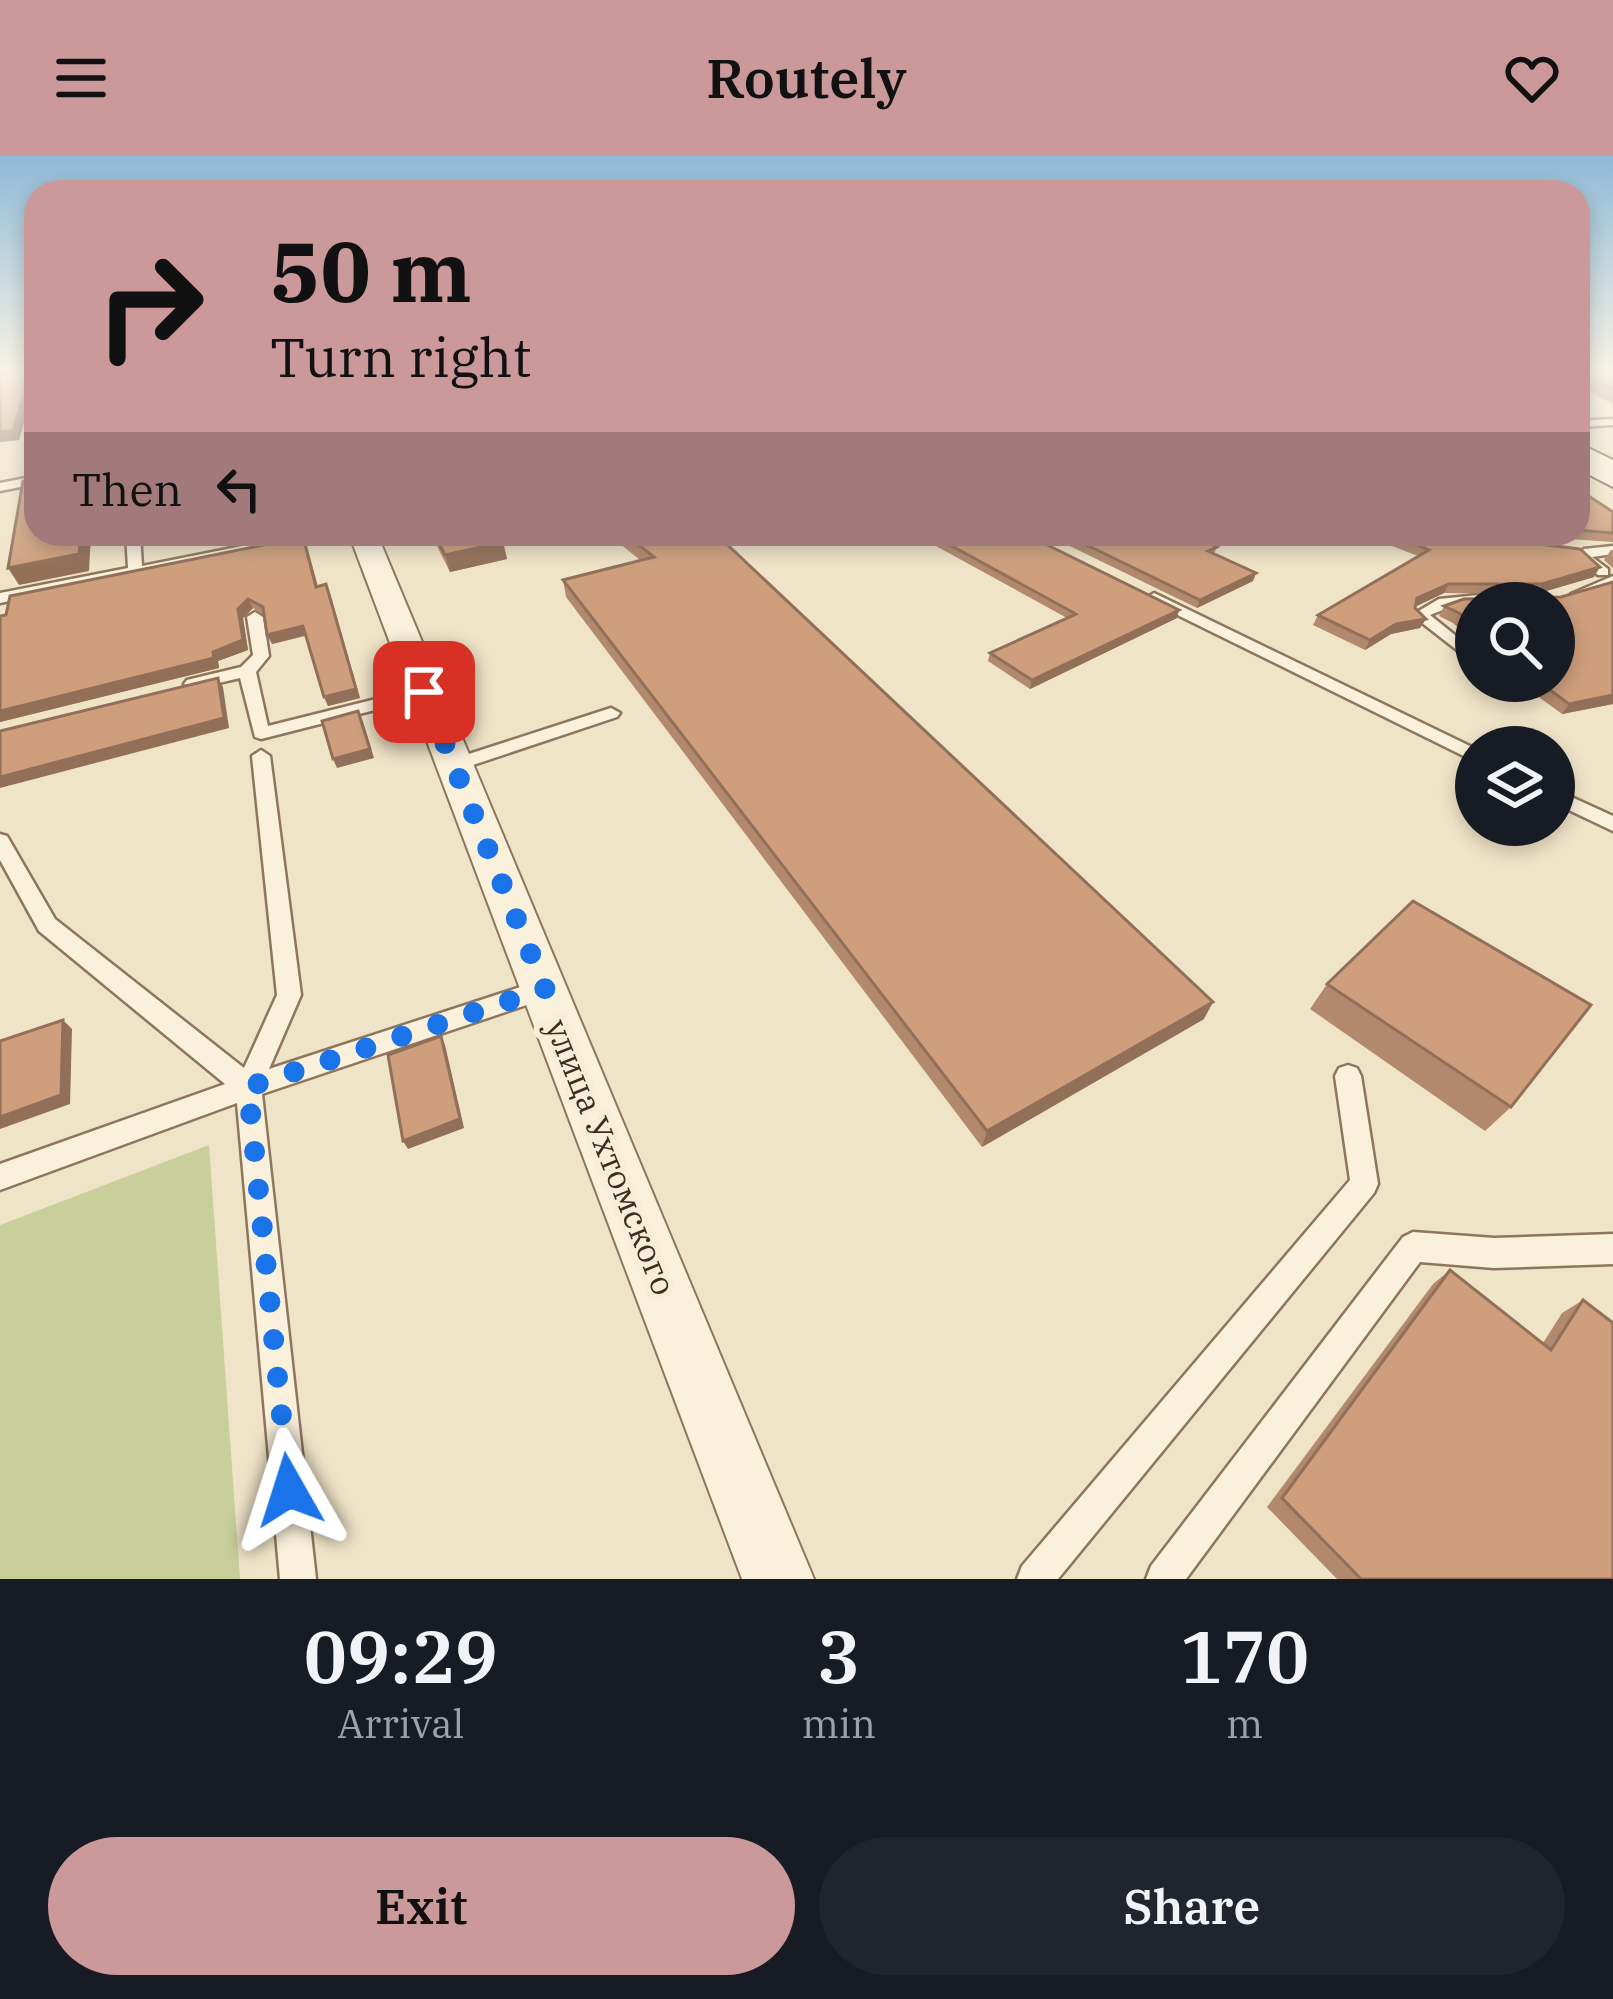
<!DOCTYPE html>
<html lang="en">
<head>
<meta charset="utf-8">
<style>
	:root { --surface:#171b24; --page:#20242c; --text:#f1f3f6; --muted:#9ea1a6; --accent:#cc999b }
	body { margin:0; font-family:"IBM Plex Serif",serif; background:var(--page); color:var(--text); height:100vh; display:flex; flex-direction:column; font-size:45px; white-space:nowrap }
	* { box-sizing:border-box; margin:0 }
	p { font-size:39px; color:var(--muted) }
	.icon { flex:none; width:66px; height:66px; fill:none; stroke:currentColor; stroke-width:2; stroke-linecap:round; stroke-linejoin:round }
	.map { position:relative; height:1423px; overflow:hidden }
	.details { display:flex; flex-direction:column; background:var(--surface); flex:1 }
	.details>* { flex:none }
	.top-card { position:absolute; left:24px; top:24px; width:1566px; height:366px; border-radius:36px; box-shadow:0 6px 18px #0003; background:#cc999b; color:#111; overflow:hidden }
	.tools { position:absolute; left:1455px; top:426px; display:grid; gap:24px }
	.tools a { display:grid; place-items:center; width:120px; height:120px; border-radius:50%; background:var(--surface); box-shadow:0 6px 18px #0003; font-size:60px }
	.pin { position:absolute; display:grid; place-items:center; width:102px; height:102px; color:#fff; margin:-51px; border-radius:24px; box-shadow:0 6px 18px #0006 }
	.me { position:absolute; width:132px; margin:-66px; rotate:354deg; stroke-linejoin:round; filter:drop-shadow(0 0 9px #0008) }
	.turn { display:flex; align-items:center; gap:42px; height:252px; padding:0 48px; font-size:54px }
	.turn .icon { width:156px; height:156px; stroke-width:2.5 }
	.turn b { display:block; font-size:84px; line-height:102px }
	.then { display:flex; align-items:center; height:114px; padding:0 48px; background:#0003; gap:24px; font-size:45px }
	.eta { display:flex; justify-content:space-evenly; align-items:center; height:204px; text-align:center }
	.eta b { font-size:72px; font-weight:600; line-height:84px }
	.button { display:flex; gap:24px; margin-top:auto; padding:24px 48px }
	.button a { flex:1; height:138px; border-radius:72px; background:var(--accent); color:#111; font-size:48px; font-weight:600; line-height:138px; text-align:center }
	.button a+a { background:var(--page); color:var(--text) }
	header { display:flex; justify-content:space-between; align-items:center; height:156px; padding:0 48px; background:var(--accent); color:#111; font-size:54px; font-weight:600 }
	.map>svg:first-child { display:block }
	.green { fill:#c9cf9b }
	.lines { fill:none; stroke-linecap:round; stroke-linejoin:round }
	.lane-casing { stroke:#8d765c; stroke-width:5 }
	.street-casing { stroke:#8d765c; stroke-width:4 }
	.secondary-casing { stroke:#6f573f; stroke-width:4 }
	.lane { fill:#faf1dc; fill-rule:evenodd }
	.street { fill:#faf1dc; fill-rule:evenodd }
	.secondary { fill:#faf1dc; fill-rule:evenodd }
	.wall { fill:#b2896c }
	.shaded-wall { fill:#916f58 }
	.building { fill:#cf9f7d; stroke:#916f58; stroke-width:3 }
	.route { stroke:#1a73e8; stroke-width:21; stroke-dasharray:0 37.8 }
	.labels { text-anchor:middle; stroke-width:12; stroke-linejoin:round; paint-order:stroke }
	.street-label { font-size:33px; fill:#3d2e20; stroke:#f7eed8 }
</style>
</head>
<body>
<header><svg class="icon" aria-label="menu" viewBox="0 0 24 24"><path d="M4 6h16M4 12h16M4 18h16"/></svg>Routely<svg class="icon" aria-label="heart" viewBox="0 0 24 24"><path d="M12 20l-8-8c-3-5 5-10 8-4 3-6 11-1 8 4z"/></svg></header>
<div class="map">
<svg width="1613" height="1423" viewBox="0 0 1613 1423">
	<rect width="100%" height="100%" fill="#f0e4c8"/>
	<polygon class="green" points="209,989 240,1423 0,1423 0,1069"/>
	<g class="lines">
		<defs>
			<g id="lane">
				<polygon points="1613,263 1613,269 1578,271 1578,265"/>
				<polygon points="36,320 36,328 0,335 0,327"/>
				<polygon points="126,378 140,378 142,410 303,378 331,378 324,382 0,447 0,437 128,412"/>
				<polygon points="1613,390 1613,398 1592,401 1608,413 1608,419 1598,419 1577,401 1584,393"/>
				<polygon points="1613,420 1613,429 1579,443 1571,438"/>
				<polygon points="1154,437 1476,593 1476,606 1149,445 1146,442"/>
				<polygon points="1488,438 1532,442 1540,447 1458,448 1430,459 1476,496 1476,509 1412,459 1439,443"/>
				<polygon points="255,456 263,461 269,500 256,516 268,570 424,531 433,536 430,540 261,583 255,581 240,522 193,533 184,528 187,524 241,511 253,499 247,461"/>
				<polygon points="1484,525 1500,525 1504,532 1501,536 1489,536"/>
				<polygon points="611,552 620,557 617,561 461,613 454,615 445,609 447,605"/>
				<polygon points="261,594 270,600 301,839 269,913 545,823 553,826 557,833 553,840 262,938 316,1423 280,1423 237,947 0,1034 0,1008 225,928 39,775 0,704 0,678 7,680 55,763 244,912 277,839 252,600"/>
				<polygon points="1554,633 1613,660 1613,675 1554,647"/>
				<polygon points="1348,909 1357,912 1361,920 1378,1028 1374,1037 1058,1423 1017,1423 1022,1410 1350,1024 1335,920 1339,912"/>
				<polygon points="1413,1076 1494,1082 1613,1078 1613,1108 1494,1112 1420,1106 1186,1423 1146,1423 1151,1410 1403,1081"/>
			</g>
			<polygon id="street" points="349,378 377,378 814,1423 742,1423"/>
			<polygon id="secondary" points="1578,287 1613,304 1613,331 1578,313"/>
		</defs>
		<use href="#lane" class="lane-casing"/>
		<use href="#street" class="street-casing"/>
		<use href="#secondary" class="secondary-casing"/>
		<use href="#lane" class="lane"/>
		<use href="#street" class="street"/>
		<use href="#secondary" class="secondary"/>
	</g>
	<g class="wall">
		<polygon points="0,215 36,215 36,243 30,244 19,284 0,286"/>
		<polygon points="1578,215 1613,215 1613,248 1578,230"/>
		<polygon points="1578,333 1613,356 1613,386 1496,378 1578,378"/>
		<polygon points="431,378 497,378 503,386 507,403 450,416"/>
		<polygon points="608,378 716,378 1204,863 982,991 566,441 563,424 640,404"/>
		<polygon points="914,378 1025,378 1177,462 1030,533 988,505 990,497 1067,462"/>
		<polygon points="1045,378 1188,378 1217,391 1214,398 1256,417 1253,425 1197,452"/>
		<polygon points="1373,378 1492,378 1496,383 1594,421 1536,438 1444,437 1415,451 1426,463 1420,472 1391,478 1365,494 1313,469 1318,459 1418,400 1371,382"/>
		<polygon points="307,390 318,430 326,428 330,437 360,542 328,550 305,480 272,488 264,459 253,452 243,462 248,494 218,505 219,512 0,566 0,460"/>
		<polygon points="1611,394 1613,394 1613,412 1604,404"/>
		<polygon points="1613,426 1613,548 1562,558 1517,525 1554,525 1554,447 1476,447 1476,488 1453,467 1439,460 1444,450 1464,443 1561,441"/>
		<polygon points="1327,828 1511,951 1485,975 1310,853"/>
		<polygon points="1450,1114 1543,1187 1562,1157 1583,1144 1613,1423 1337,1423 1267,1351 1433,1128"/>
	</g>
	<g class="shaded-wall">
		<polygon points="25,235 30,244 19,284 0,286 0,276"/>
		<polygon points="81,378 91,378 89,415 19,429 8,412"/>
		<polygon points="234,378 271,378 234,387 230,379"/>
		<polygon points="503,386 507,403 450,416 445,399"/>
		<polygon points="1600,411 1594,421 1536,438 1542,428"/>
		<polygon points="1256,417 1253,425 1197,452 1200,444"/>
		<polygon points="326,428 360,542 328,550 324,541"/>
		<polygon points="1449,428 1444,437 1412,452 1417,442"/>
		<polygon points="248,443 253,452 243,462 248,494 218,505 219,512 0,566 0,555 213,496 238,453"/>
		<polygon points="1179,454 1177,462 1030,533 1032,524"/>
		<polygon points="1426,463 1420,472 1391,478 1365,494 1370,484 1396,468"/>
		<polygon points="303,470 307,479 272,488 267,479"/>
		<polygon points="218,522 223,531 229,572 0,632 0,621"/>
		<polygon points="1613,539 1613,548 1562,558 1569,548"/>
		<polygon points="362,564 374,602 337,612 333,603"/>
		<polygon points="1213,846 1204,863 982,991 987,975"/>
		<polygon points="63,864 72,873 70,948 0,973 0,961"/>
		<polygon points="441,880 445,889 464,972 408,993 403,985"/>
	</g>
	<g class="building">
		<polygon points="0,215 36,215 36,234 25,235 13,274 0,276"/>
		<polygon points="1578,215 1613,228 1613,233 1578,216"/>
		<polygon points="36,323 36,378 81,378 79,398 8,412 23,325"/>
		<polygon points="1578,333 1613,356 1613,377 1578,374"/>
		<polygon points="434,378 497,378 503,386 445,399"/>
		<polygon points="625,378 716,378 1213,846 987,975 563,424 654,401"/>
		<polygon points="930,378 1025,378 1179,454 1032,524 990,497 1076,458"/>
		<polygon points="1064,378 1189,378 1217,391 1208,395 1256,417 1200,444"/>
		<polygon points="1390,378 1492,378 1496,383 1580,393 1600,411 1542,428 1449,428 1417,442 1415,452 1426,463 1396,468 1370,484 1318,459 1429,394"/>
		<polygon points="303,381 316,431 326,428 356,533 324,541 303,470 267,479 263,451 248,443 238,453 243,484 213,496 214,502 0,555 0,460 6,459 10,440"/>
		<polygon points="1613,426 1613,539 1569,548 1538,525 1554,525 1554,447 1476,447 1476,472 1459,457 1444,450 1464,443 1561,441"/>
		<polygon points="218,522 224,562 0,621 0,575"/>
		<polygon points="358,555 370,593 333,603 322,565"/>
		<polygon points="1413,745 1591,849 1511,951 1327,828"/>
		<polygon points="63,864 61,939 0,961 0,885"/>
		<polygon points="441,880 460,963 403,985 388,899"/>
		<polygon points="1450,1114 1551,1194 1583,1144 1613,1167 1613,1423 1361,1423 1282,1342"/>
	</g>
	<linearGradient id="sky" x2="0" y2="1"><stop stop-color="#8fbad6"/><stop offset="0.52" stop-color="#f8f3e6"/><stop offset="1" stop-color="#f8f3e6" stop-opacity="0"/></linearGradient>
	<rect width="1613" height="414" fill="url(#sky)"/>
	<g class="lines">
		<polyline class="route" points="289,1334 248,931 545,833 424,536"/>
	</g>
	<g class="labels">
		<g class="street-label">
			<text transform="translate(611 1001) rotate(68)" y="12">улица Ухтомского</text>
		</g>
	</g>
</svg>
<div class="tools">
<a><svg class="icon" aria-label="search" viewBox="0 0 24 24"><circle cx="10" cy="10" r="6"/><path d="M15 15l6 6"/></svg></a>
<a><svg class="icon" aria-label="layers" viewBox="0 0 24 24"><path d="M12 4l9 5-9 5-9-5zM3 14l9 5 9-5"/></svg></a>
</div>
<div class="pin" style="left:424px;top:536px;background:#d93025"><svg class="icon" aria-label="arrive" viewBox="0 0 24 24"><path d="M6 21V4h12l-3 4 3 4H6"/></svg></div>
<svg class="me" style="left:289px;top:1334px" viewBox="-20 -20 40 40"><path d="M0-17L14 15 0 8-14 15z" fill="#1a73e8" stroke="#fff" stroke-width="4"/></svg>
<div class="top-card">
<div class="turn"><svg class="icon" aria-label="right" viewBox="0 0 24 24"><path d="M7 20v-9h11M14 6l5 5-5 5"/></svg><div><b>50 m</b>Turn right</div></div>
<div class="then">Then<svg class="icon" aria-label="left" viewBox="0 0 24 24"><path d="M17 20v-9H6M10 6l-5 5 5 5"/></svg></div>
</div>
</div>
<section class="details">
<div class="eta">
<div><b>09:29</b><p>Arrival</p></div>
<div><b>3</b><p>min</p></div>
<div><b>170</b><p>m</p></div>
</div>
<div class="button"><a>Exit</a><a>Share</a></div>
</section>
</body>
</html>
